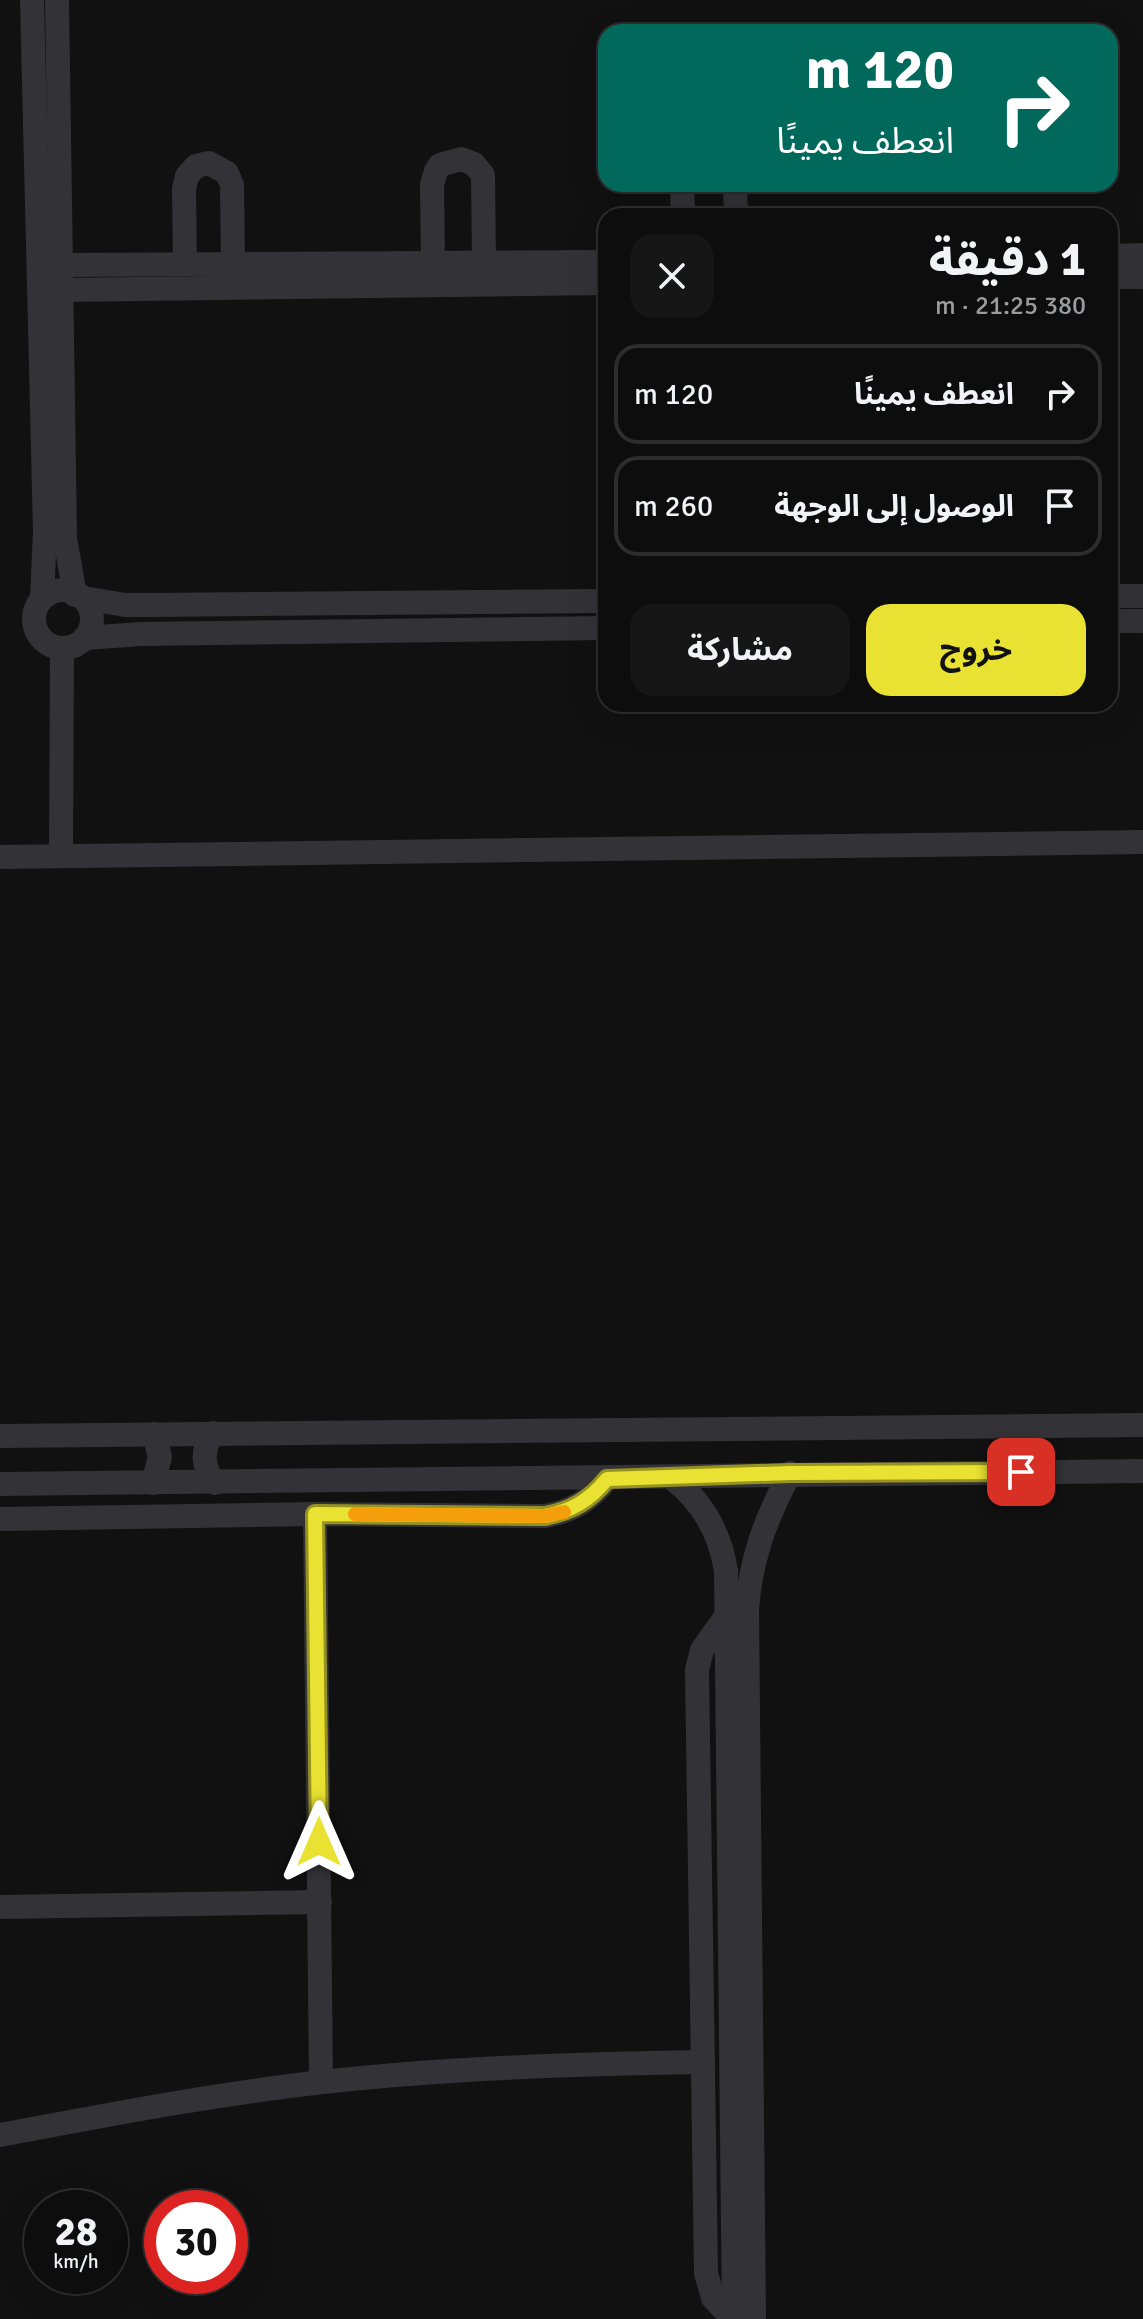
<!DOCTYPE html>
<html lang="ar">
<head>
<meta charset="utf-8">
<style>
	:root { --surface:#0d0d0e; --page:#161617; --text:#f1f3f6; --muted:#9a9c9e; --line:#2d2d2e; --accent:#e9e232 }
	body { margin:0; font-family:Signika,"Noto Sans Arabic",sans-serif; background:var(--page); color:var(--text); direction:rtl; height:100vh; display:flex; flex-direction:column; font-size:30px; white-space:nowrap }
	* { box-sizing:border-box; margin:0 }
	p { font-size:26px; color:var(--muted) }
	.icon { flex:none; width:44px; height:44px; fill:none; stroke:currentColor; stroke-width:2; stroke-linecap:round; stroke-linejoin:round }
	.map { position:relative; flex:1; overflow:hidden; direction:ltr }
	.sheet { position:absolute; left:598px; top:208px; width:520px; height:504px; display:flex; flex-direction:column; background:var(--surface); border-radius:24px; box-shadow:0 8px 32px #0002,0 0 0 2px var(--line); direction:rtl }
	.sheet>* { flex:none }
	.top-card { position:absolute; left:598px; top:24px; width:520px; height:168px; border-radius:24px; box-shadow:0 8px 32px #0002,0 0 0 2px var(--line); direction:rtl; background:#00695c; color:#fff; overflow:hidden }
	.speed { position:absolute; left:24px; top:2190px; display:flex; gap:16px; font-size:40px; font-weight:700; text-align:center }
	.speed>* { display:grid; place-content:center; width:104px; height:104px; border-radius:50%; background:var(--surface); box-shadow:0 8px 32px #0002,0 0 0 2px var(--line); line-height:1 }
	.speed small { font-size:20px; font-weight:400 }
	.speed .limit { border:12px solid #d22; background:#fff; color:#111 }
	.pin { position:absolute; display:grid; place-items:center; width:68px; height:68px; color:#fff; margin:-34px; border-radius:16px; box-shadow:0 4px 12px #0006 }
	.me { position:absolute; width:88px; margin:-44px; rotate:0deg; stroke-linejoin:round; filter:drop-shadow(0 0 6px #0008) }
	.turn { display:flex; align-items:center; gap:28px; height:168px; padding:0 32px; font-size:36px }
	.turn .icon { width:104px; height:104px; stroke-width:2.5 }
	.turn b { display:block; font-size:56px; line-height:68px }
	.round { display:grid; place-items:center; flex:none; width:84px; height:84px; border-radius:24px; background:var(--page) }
	.summary { display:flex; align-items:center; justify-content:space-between; height:136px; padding:0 32px }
	h1 { font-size:48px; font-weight:700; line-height:60px }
	.cta { display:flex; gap:16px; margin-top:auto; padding:16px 32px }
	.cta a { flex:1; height:92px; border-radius:24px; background:var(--accent); color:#111; font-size:32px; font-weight:700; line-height:92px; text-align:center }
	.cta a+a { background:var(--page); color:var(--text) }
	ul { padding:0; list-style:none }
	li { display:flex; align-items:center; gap:24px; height:100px; margin:0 16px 12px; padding:0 16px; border:4px solid var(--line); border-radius:24px }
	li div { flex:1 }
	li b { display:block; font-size:30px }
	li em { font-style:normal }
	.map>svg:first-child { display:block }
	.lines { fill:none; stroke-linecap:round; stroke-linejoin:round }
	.minor { stroke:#333237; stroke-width:24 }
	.route-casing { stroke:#979320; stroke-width:20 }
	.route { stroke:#e9e232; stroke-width:14 }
	.slow { stroke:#f59e0b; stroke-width:14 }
</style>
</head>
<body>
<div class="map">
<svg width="1143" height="2319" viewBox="0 0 1143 2319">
	<rect width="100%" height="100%" fill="#111112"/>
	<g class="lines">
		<g class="minor">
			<polyline points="32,0 45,531 42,598"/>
			<polyline points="57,0 65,538 75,595"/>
			<polyline points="682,184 683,216"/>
			<polyline points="735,184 736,216"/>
			<polyline points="1110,256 1143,255"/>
			<polyline points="433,262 432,185 436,171 440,165 461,159 474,164 483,175 484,262"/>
			<polyline points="185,264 184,189 187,176 196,166 209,163 227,173 232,185 233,264"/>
			<polyline points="62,265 606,262"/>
			<polyline points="1110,277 1143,277"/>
			<polyline points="63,290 606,283"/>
			<circle cx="63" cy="619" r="29"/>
			<polyline points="1110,596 1143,596"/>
			<polyline points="83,598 125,605 149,605 606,601"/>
			<polyline points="1110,621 1143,621"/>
			<polyline points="85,638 141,634 606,628"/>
			<polyline points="61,855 62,648"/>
			<polyline points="0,857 1143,842"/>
			<path d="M213,1433C201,1450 202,1467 215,1483"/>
			<polyline points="0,1436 1143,1425"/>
			<path d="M672,1478C703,1502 720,1532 726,1571L734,2319"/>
			<polyline points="153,1483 160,1457 154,1434"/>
			<polyline points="0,1484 1143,1471"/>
			<polyline points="315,1514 321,2082"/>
			<path d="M0,1519L315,1514L545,1516C572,1511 590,1501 607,1479"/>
			<polyline points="727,1615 702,1650 697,1670 706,2273 713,2298 733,2319"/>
			<polyline points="0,1907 320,1902"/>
			<path d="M0,2135C107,2115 215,2094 323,2082C449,2068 576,2064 703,2062"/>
			<path d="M754,2319L747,1610C750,1560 766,1518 790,1473"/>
		</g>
	</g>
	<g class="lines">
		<defs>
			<path id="route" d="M319,1842L315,1514L545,1516C572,1511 590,1500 607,1479L790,1473L1021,1472"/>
		</defs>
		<use href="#route" class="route-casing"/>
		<use href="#route" class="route"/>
		<polyline class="slow" points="355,1514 545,1516 564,1512"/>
	</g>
</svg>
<div class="speed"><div>28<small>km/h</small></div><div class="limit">30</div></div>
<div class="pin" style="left:1021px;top:1472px;background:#d93025"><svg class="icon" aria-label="arrive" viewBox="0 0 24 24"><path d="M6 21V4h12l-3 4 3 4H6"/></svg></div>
<svg class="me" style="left:319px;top:1842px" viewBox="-20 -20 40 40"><path d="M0-17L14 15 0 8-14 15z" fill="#e9e232" stroke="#fff" stroke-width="4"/></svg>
<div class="top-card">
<div class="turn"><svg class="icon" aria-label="right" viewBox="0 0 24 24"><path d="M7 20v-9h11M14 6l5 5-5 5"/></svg><div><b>120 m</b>انعطف يمينًا</div></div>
</div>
<section class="sheet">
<div class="summary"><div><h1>1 دقيقة</h1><p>380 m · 21:25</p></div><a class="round"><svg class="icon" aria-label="close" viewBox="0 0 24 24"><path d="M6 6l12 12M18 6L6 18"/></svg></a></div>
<ul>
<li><svg class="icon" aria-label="right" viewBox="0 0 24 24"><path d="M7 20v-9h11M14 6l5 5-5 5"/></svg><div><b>انعطف يمينًا</b></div><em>120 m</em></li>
<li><svg class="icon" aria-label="arrive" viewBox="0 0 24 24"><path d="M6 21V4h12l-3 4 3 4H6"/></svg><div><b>الوصول إلى الوجهة</b></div><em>260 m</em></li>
</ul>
<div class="cta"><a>خروج</a><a>مشاركة</a></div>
</section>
</div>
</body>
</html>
